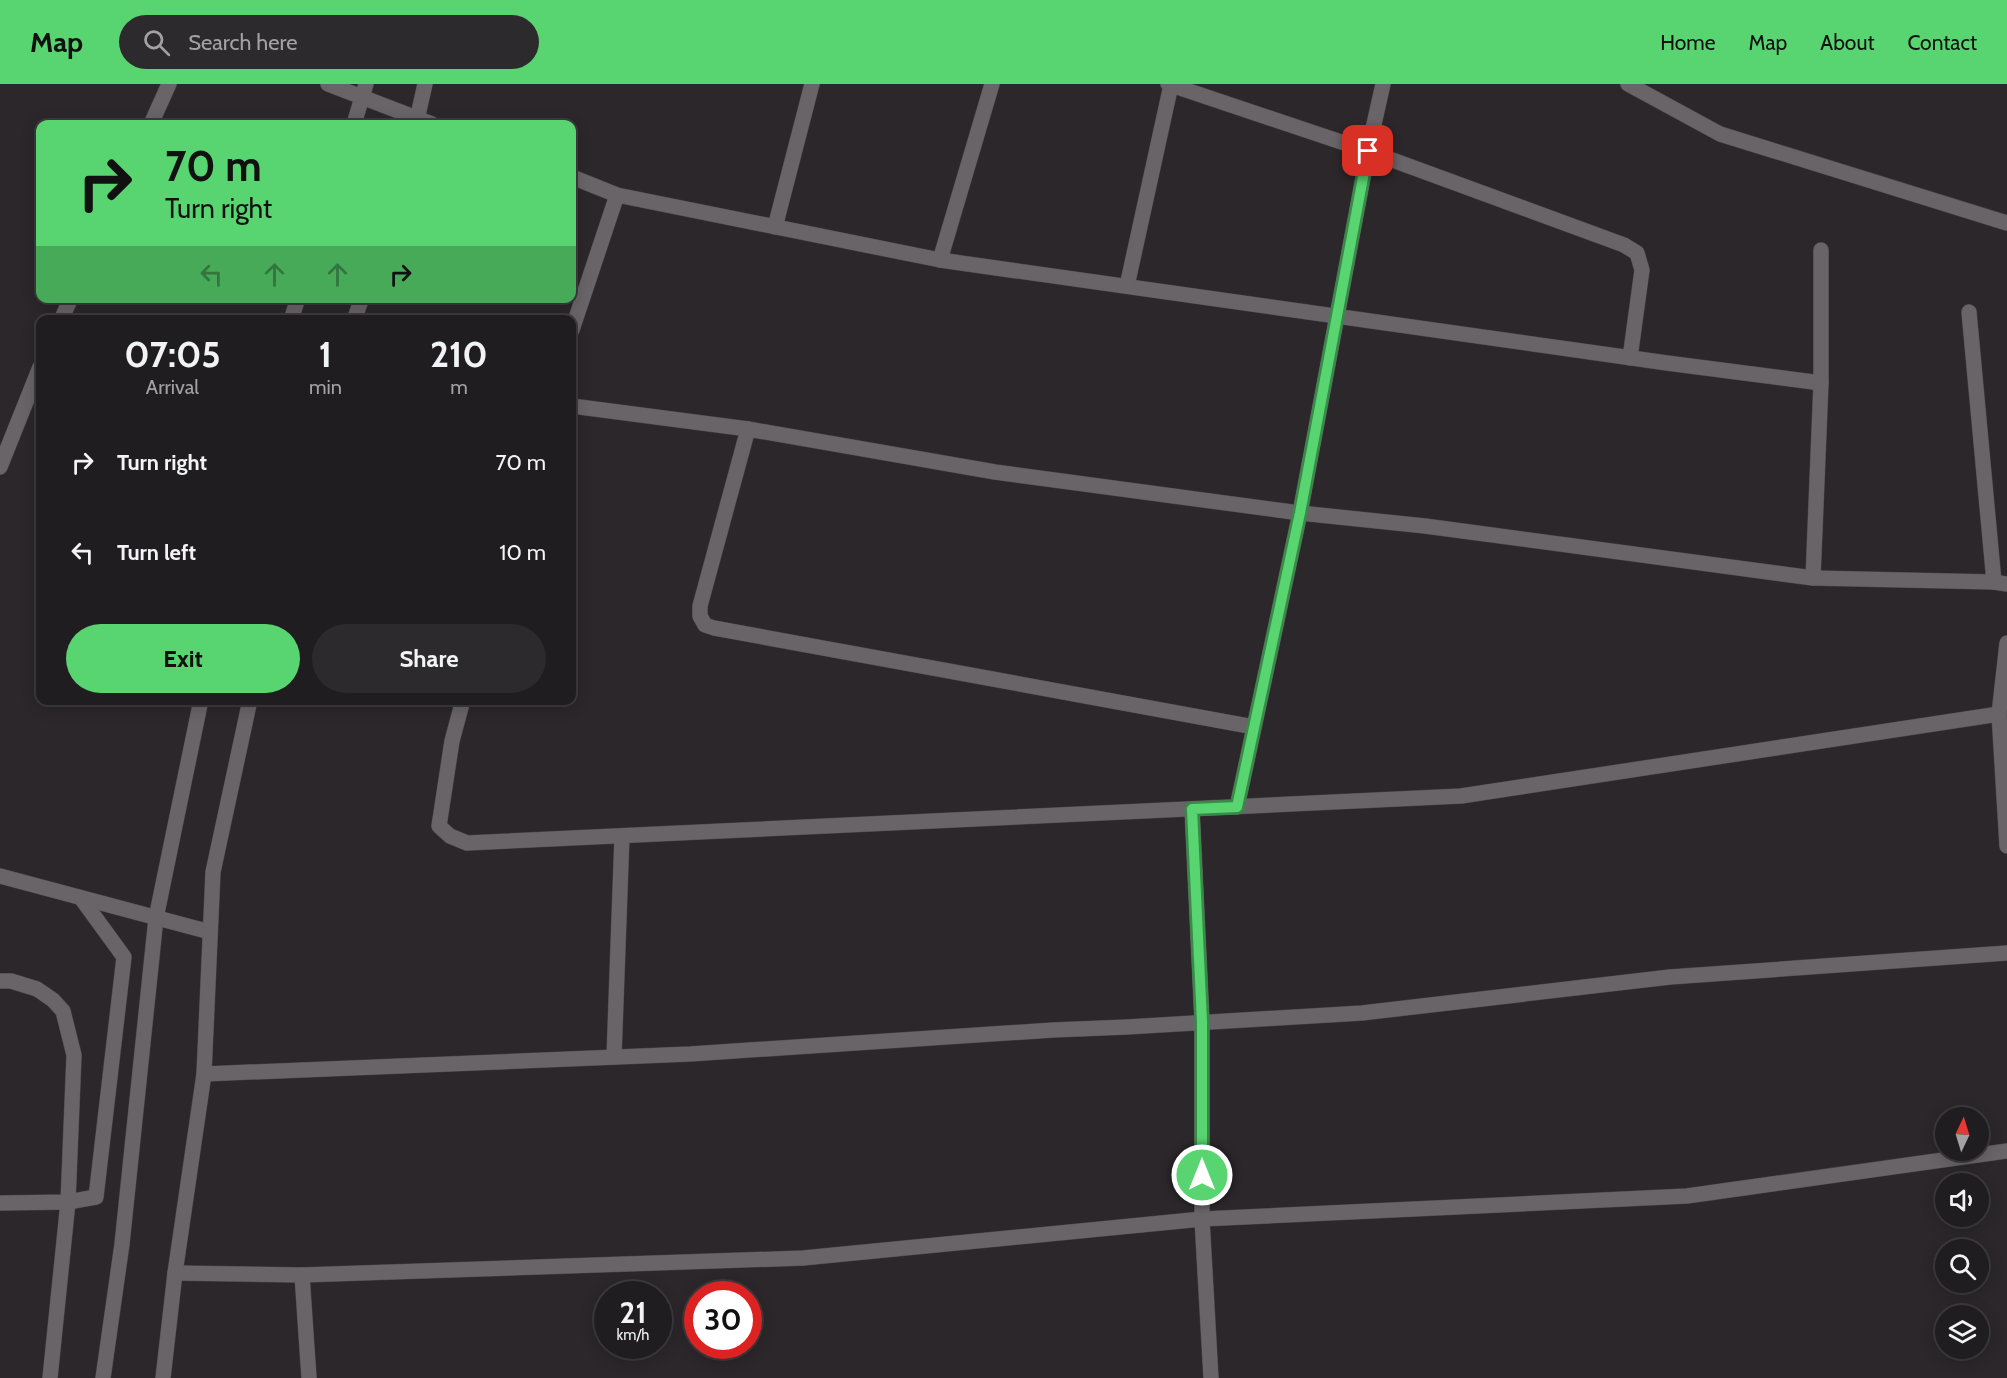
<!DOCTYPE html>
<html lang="en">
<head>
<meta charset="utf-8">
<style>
	:root { --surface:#201d20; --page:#2d2a2d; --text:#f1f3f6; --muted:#a2a2a5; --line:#3d3b3e; --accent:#58d570 }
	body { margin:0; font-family:Cabin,sans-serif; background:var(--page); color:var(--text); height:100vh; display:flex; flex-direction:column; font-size:22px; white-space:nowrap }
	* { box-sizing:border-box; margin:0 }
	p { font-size:20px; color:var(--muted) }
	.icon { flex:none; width:33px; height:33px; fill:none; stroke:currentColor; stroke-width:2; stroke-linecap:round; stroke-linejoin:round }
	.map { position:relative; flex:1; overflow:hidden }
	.details { position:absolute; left:36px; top:231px; width:540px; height:390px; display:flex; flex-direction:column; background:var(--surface); border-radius:12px; box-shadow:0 3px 15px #0003,0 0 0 2px var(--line) }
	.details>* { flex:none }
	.hud { position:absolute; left:36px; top:36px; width:540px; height:183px; border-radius:12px; box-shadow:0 3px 15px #0003,0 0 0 2px var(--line); background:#58d570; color:#111; overflow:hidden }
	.needle { width:39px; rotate:4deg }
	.fabs { position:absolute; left:1935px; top:1023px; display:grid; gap:12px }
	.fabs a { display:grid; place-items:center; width:54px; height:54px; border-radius:50%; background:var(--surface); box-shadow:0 3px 15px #0003,0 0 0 2px var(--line); font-size:30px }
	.speed { position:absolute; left:594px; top:1197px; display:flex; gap:12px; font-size:30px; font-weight:700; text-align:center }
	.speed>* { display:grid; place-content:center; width:78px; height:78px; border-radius:50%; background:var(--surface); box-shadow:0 3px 15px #0003,0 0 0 2px var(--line); line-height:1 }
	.speed small { font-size:15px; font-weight:400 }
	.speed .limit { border:9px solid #d22; background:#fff; color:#111 }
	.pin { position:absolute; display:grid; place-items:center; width:51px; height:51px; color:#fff; margin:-26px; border-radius:12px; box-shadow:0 3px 9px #0006 }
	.me { position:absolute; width:66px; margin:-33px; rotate:0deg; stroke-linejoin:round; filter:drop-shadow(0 0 4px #0008) }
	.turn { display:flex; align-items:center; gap:21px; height:126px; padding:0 30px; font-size:27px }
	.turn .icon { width:78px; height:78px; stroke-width:2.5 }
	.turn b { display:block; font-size:42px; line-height:51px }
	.lanes { display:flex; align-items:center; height:57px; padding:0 30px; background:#0003; justify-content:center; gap:30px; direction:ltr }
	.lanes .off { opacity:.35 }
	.eta { display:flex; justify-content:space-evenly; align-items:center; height:102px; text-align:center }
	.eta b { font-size:36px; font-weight:700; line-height:42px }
	.button { display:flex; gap:12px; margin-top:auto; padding:12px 30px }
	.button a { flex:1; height:69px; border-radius:36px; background:var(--accent); color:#111; font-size:24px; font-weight:700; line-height:69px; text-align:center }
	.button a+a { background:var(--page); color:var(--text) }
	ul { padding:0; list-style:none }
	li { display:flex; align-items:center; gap:18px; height:90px; padding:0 30px }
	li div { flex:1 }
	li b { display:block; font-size:22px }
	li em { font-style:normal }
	header { display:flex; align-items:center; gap:36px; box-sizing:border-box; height:84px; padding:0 30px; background:var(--accent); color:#111 }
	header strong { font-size:28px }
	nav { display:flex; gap:33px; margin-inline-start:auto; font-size:21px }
	.search { width:420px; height:54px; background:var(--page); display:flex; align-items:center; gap:15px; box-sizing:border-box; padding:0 21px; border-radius:33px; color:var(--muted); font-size:22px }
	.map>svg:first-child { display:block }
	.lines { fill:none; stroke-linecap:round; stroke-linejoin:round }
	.street-casing { stroke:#474447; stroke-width:16 }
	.street { stroke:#686468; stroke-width:15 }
	.route-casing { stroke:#398a49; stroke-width:15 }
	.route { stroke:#58d570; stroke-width:10 }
</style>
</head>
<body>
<header>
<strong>Map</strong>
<div class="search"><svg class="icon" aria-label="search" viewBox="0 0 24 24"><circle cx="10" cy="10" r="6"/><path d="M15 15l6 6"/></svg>Search here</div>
<nav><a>Home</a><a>Map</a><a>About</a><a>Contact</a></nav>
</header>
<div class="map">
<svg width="2007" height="1294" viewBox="0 0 2007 1294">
	<rect width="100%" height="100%" fill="#2b272a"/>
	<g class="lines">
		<defs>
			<g id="street">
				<polyline points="328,0 432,40"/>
				<polyline points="1168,0 1368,67 1624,161 1637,169 1642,186 1630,274"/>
				<polyline points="1628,0 1720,50 2007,139"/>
				<polyline points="151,40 169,0"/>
				<polyline points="354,40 366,0"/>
				<polyline points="416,40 425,0"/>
				<polyline points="572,93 617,111 940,176 1667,279 1821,299"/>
				<polyline points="775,143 812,0"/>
				<polyline points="940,176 992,0"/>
				<polyline points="1127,202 1171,1"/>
				<polyline points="1969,228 1994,498 2007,500"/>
				<polyline points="61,236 71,214"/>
				<polyline points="291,236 298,214"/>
				<polyline points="354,236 362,214"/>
				<polyline points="572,246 617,111"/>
				<polyline points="572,322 748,345 995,388 1300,429 1425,442 1813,494 1994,498"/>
				<polyline points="748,345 700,522 700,532 705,541 714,544 1254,643"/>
				<polyline points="0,383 40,283"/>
				<polyline points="1813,494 1821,299 1821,166"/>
				<polyline points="463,616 452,657 439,742 450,752 467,759 1461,712 1999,630 2007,762"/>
				<polyline points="1999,630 2007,559"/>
				<polyline points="1237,723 1300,429 1368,67 1383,0"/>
				<polyline points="1192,725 1202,937 1202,1135 1211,1294"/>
				<polyline points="0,792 210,848"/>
				<polyline points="0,897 11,897 37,905 53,916 63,927 74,971 68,1118 50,1294"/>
				<polyline points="614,973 622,752"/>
				<polyline points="204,990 690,970 1053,946 1127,943 1362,929 1670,893 2007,869"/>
				<polyline points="0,1119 68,1118 96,1113 124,873 81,814"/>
				<polyline points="175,1189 302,1191 803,1174 1202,1135 1687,1112 2007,1067"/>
				<polyline points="302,1191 309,1294"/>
				<polyline points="103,1294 122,1160 156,834 201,616"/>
				<polyline points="163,1294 175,1189 204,990 213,788 250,616"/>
			</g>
		</defs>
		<use href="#street" class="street-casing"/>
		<use href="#street" class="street"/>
	</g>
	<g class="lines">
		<defs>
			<polyline id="route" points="1202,1091 1202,938 1192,725 1237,723 1300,429 1368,67"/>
		</defs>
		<use href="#route" class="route-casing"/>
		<use href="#route" class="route"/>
	</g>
</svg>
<div class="fabs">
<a><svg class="needle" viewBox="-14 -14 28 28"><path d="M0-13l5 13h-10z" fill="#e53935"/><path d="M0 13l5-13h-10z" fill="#a2a2a5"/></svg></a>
<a><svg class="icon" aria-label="sound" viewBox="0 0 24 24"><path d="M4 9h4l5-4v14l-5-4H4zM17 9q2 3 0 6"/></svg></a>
<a><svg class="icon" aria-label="search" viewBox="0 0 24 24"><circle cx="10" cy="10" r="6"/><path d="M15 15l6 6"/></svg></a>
<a><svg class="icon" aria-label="layers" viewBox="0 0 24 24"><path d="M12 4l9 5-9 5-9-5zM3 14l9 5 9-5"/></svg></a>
</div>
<div class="speed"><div>21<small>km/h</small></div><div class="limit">30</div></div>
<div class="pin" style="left:1368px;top:67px;background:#d93025"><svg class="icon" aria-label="arrive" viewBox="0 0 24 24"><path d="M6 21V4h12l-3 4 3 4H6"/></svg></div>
<svg class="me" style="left:1202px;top:1091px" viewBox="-20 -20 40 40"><circle r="17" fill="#58d570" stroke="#fff" stroke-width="3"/><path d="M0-11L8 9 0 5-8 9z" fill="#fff"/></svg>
<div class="hud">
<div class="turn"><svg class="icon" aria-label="right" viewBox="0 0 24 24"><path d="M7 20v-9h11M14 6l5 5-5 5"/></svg><div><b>70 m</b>Turn right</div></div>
<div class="lanes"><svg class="icon off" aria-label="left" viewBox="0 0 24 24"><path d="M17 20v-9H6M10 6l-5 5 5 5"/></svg><svg class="icon off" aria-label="ahead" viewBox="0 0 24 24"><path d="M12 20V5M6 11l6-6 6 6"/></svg><svg class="icon off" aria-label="ahead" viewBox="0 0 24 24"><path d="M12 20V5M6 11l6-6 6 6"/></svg><svg class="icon" aria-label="right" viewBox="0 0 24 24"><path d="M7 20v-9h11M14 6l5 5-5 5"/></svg></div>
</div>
<section class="details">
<div class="eta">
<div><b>07:05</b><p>Arrival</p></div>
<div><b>1</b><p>min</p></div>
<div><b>210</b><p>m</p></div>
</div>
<ul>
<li><svg class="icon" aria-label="right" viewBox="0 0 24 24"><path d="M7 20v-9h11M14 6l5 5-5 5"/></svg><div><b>Turn right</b></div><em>70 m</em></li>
<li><svg class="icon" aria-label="left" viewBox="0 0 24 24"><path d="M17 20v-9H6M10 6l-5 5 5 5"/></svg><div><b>Turn left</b></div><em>10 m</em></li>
</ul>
<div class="button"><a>Exit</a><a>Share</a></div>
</section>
</div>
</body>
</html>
